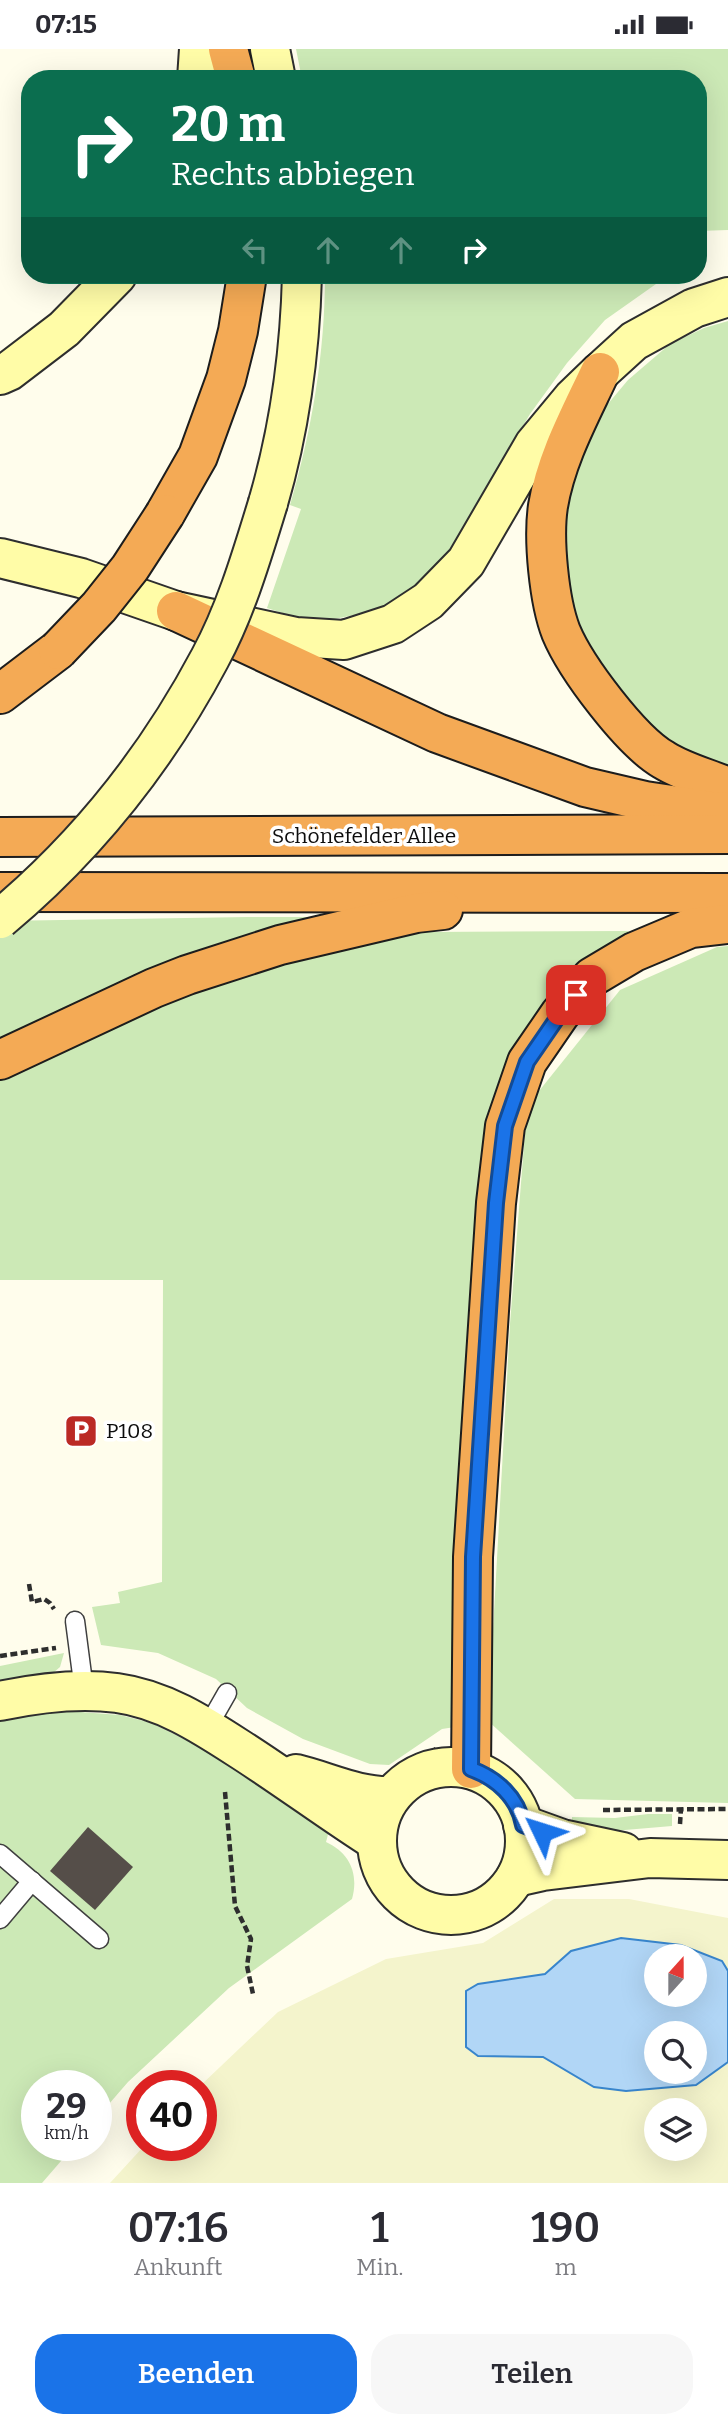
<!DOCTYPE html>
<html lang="de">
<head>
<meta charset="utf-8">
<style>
	:root { --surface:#fff; --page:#f7f7f7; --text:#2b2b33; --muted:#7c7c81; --accent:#1a73e8 }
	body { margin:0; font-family:Bitter,serif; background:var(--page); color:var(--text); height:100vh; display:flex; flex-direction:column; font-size:26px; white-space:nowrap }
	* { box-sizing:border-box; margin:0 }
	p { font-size:23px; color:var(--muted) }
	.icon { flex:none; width:38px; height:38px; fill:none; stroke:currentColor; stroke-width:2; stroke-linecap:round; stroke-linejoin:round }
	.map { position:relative; height:2134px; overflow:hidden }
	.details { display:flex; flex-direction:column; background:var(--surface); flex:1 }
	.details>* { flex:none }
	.hud { position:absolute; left:21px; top:21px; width:686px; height:214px; border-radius:28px; box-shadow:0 7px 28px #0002; background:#0b6e4f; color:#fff; overflow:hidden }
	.needle { width:46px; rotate:21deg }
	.buttons { position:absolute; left:644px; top:1895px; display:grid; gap:14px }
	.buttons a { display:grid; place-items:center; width:63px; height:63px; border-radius:50%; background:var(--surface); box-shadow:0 7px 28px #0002; font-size:35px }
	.speed { position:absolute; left:21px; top:2021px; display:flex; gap:14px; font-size:35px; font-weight:700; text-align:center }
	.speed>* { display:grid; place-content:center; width:91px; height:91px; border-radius:50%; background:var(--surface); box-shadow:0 7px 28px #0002; line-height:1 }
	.speed small { font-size:18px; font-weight:400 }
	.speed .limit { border:10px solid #d22; background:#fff; color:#111 }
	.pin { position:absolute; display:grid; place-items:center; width:60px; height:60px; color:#fff; margin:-30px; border-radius:14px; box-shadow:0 4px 10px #0006 }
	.me { position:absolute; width:77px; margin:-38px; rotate:311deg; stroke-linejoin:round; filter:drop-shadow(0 0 5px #0008) }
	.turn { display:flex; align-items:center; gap:24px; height:147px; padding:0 35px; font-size:32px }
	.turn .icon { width:91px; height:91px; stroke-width:2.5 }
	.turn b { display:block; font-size:49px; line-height:60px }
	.lanes { display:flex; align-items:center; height:66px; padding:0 35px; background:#0003; justify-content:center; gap:35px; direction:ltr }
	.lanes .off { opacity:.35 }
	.eta { display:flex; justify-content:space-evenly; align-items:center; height:119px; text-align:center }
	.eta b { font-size:42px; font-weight:600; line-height:49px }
	.cta { display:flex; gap:14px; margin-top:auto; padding:14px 35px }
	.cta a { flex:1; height:80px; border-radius:28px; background:var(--accent); color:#fff; font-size:28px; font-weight:600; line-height:80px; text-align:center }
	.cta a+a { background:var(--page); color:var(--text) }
	.status { display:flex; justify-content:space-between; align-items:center; height:49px; padding:0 35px; background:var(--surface); direction:ltr }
	.status svg { height:19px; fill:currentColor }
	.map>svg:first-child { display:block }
	.farmland { fill:#f4f4cc; fill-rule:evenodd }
	.green { fill:#cce9b6 }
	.water { fill:#b1d6f6; stroke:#3885cc; stroke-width:2; fill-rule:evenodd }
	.building { fill:#554e49 }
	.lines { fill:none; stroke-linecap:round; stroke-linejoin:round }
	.lane-casing { stroke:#3f3f3f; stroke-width:21 }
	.secondary-casing { stroke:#2e2e2e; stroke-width:42 }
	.highway-casing { stroke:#1d1d1d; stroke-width:42 }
	.path { stroke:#2e2e2e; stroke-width:4.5; stroke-dasharray:7 3.5; stroke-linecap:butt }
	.lane { stroke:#fff; stroke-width:18 }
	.secondary { stroke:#fffca7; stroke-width:38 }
	.highway { stroke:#f4aa55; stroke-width:38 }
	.secondary-bridge-casing { stroke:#2e2e2e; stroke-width:42; stroke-linecap:butt }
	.highway-bridge-casing { stroke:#1d1d1d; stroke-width:42; stroke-linecap:butt }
	.secondary-bridge { stroke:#fffca7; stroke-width:38 }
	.highway-bridge { stroke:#f4aa55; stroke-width:38 }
	.route-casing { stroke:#114b97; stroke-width:18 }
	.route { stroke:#1a73e8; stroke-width:12 }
	.labels { text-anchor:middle; stroke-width:7; stroke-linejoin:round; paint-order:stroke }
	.street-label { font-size:21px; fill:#0c0c0c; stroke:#fff }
	.poi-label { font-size:21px; fill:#0c0c0c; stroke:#fff; text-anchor:start }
</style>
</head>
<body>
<div class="status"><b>07:15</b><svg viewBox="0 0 49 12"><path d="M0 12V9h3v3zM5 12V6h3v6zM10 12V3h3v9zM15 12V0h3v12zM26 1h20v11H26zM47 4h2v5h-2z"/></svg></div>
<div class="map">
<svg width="728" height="2134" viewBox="0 0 728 2134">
	<rect width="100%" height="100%" fill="#fffdec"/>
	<path class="farmland" d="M554,1850H629L728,1869V2134H110L144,2097L201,2096L200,2037L278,1963L386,1910L483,1894ZM656,1908H695V1946H656ZM656,1984H695V2023H656ZM656,2062H695V2100H656Z"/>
	<g class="green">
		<polygon points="296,0 728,0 728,181 698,182 698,30 302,30"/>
		<path d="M325,226H639L656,235L605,271L567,314L530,365L453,496L438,516L402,551L360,565L329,571L295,568L267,559L301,460L290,456C312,381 325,303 325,226Z"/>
		<polygon points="728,272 728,721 662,691 636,670 574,575 560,486 569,435 602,362 628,331 670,295 704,279"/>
		<polygon points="247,868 356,868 0,995 0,872"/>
		<polygon points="628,882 631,887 527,982 455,1678 442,1680 389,1716 370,1715 303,1690 247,1659 216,1630 158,1604 101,1596 92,1558 120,1554 118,1543 162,1533 163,1231 0,1231 0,1026 190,940 313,905 426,883"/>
		<polygon points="728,897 728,1754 575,1750 488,1672 510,1275 527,1057 620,941 717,898"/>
		<polygon points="64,1604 60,1618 53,1624 0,1636 0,1617"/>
		<path d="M45,1663H80L120,1666L152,1674L206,1701L330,1778L326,1793C350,1804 359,1825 352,1850L229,1939L128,2033L96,2070V2037H37V2096L74,2097L42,2134H0V1671Z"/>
		<polygon points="648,1765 672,1765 672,1777 613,1782 572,1779 572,1768 615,1769"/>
	</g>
	<path class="water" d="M621,1889L681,1896L722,1912L728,1922V2013L696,2036L626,2042L594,2038L543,2008L478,2007L466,1998V1942L478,1935L545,1925L571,1902ZM656,1908H695V1946H656ZM656,1984H695V2023H656Z"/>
	<polygon class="building" points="88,1778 133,1818 95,1861 50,1822"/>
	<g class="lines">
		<defs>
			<g id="lane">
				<polyline points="75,1572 84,1641"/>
				<polyline points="207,1679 227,1644"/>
				<polyline points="0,1805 99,1890"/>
				<polyline points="0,1870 32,1832"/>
			</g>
			<g id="secondary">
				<polyline points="270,0 276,30"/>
				<polyline points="197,30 199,0"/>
				<polyline points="0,326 9,322 64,280 117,226"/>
				<path d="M268,454C290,379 300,304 302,226"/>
				<polyline points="0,509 81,529 176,562 296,588 344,591 393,575 428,552 466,513 534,396 573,349 600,323 634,292 694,259 728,248"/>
				<path d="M0,1652C38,1644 78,1639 117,1644C162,1650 201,1675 238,1699C285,1729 329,1762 376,1792"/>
				<circle cx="451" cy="1792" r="74"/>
				<path d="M296,1725C329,1733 357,1748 391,1747"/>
				<polyline points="523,1776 562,1790 623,1803"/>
				<polyline points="516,1828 543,1822 650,1809 728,1811"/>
			</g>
			<g id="highway">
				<polyline points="228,0 236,30"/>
				<path d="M600,323C580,366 556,409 548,457C543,490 549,552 561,583C576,619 631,692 664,711C683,723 707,729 728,738"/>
				<polyline points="165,465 198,407 226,330 238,282 247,226"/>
				<polyline points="176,562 437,684 585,738 645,752 711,762 728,763"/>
				<polyline points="0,645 58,601"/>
				<polyline points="0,788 728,785"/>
				<polyline points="0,843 728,844"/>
				<polyline points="0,1011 154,939 187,926 280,896 416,864 443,861"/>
				<polyline points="471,1720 473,1508 496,1154 505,1077 527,1013 560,965 592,928 634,903 691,879 728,875"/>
			</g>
		</defs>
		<use href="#lane" class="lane-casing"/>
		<use href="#secondary" class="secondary-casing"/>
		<use href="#highway" class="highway-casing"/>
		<g class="path">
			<polyline points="29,1535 32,1553 44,1550 50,1554 54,1560"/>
			<polyline points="0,1607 56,1599"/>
			<polyline points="407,1717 436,1700"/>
			<polyline points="505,1718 517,1737 523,1741"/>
			<polyline points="225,1743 235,1857 251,1890 247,1917 253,1945"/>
			<polyline points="603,1761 728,1760"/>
			<polyline points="680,1775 681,1759"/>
		</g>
		<use href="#lane" class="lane"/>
		<use href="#secondary" class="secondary"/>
		<use href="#highway" class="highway"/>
		<defs>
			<path id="secondary-bridge" d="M0,870C86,798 157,709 210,609C236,561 252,506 268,454"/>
			<polyline id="highway-bridge" points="58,601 99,558 130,519 165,465"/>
		</defs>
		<use href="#secondary-bridge" class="secondary-bridge-casing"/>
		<use href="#highway-bridge" class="highway-bridge-casing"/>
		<use href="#secondary-bridge" class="secondary-bridge"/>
		<use href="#highway-bridge" class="highway-bridge"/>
	</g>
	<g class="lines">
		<defs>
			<path id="route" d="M542,1783L523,1776C518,1748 496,1729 471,1720L473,1508L496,1154L505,1077L527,1013L560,965L576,946"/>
		</defs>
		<use href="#route" class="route-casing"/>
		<use href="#route" class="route"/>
	</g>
	<defs>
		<symbol id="parking-square" viewBox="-11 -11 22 22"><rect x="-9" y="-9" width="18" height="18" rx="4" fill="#bb2a25" stroke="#fff"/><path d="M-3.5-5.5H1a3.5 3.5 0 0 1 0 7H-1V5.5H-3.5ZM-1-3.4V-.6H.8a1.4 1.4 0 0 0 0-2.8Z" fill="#fff"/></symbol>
	</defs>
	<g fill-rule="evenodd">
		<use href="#parking-square" x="62" y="1363" width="38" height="38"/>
	</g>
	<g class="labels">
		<g class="street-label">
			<text x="364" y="794">Schönefelder Allee</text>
		</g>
		<g class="poi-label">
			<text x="106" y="1389">P108</text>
		</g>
	</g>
</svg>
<div class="buttons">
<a><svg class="needle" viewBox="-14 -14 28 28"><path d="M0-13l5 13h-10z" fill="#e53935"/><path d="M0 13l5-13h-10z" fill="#7c7c81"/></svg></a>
<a><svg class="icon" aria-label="search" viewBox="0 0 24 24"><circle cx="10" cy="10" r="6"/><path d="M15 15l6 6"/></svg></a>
<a><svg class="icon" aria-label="layers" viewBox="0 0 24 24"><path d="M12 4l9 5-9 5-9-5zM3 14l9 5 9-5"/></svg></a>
</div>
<div class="speed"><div>29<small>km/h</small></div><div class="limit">40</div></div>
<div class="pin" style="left:576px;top:946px;background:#d93025"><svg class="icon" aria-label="arrive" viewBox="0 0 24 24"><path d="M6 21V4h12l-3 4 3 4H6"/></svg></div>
<svg class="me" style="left:542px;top:1783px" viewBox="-20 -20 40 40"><path d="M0-17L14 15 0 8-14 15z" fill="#1a73e8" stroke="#fff" stroke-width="4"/></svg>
<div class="hud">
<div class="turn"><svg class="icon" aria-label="right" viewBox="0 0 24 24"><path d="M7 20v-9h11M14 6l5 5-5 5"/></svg><div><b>20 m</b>Rechts abbiegen</div></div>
<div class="lanes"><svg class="icon off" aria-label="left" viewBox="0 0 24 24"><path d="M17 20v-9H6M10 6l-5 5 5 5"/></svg><svg class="icon off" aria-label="ahead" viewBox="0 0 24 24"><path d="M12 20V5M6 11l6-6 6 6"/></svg><svg class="icon off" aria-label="ahead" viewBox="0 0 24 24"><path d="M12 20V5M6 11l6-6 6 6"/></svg><svg class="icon" aria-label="right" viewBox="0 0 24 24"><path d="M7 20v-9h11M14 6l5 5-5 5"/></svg></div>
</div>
</div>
<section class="details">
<div class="eta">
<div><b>07:16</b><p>Ankunft</p></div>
<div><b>1</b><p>Min.</p></div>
<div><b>190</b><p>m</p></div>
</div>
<div class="cta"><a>Beenden</a><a>Teilen</a></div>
</section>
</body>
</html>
